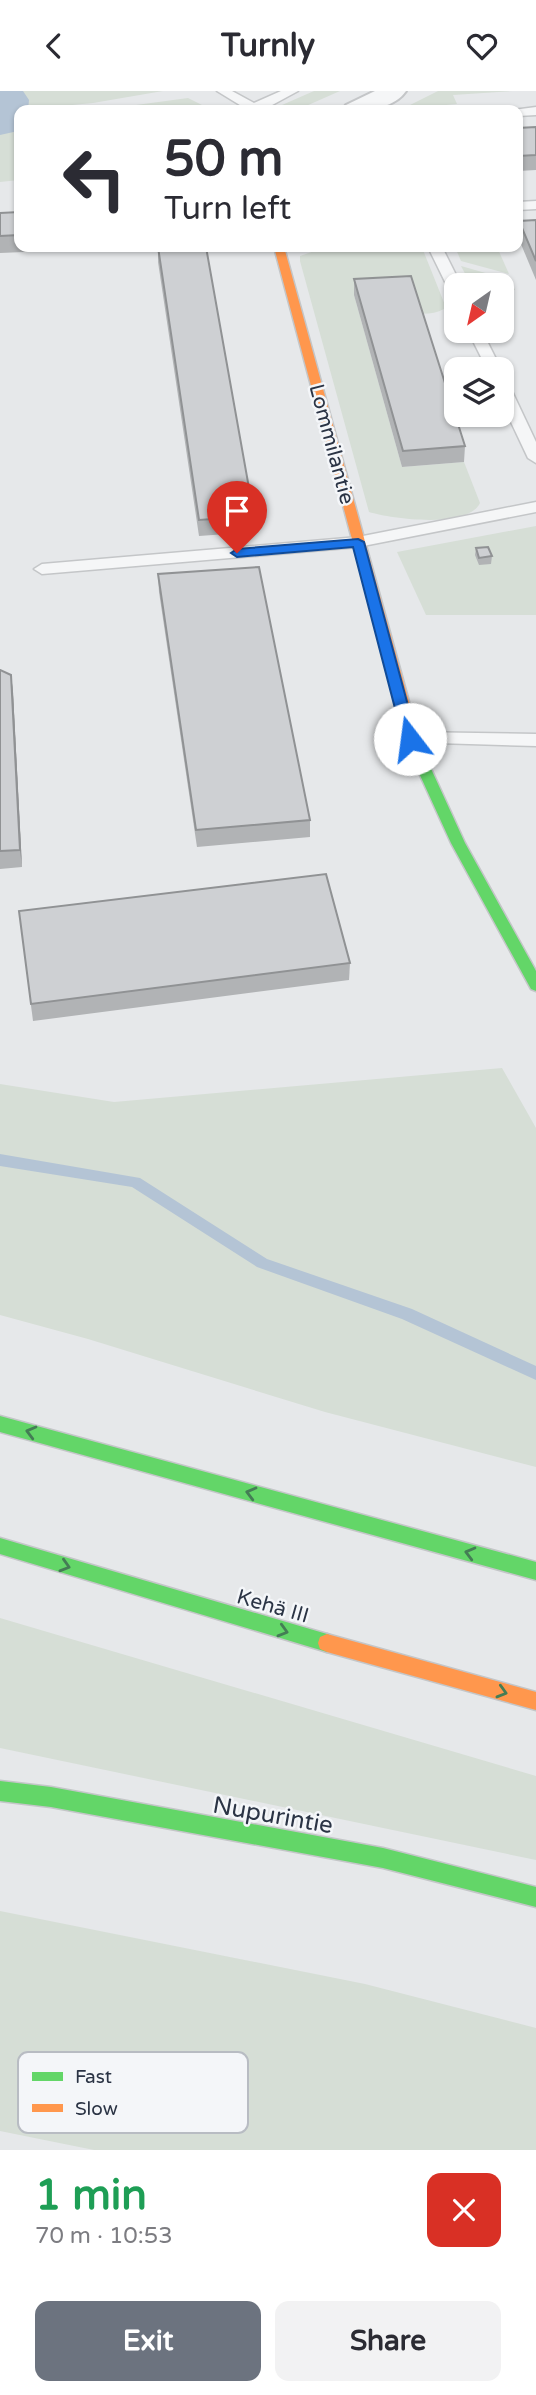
<!DOCTYPE html>
<html lang="en">
<head>
<meta charset="utf-8">
<style>
	:root { --surface:#fff; --page:#f2f2f3; --text:#2b2b33; --muted:#7c7c81; --accent:#6c737f }
	body { margin:0; font-family:"Varela Round",sans-serif; background:var(--page); color:var(--text); height:100vh; display:flex; flex-direction:column; font-size:26px; white-space:nowrap }
	* { box-sizing:border-box; margin:0 }
	p { font-size:23px; color:var(--muted) }
	.icon { flex:none; width:38px; height:38px; fill:none; stroke:currentColor; stroke-width:2; stroke-linecap:round; stroke-linejoin:round }
	.map { position:relative; height:2059px; overflow:hidden }
	.side { display:flex; flex-direction:column; background:var(--surface); flex:1 }
	.side>* { flex:none }
	.guide { position:absolute; left:14px; top:14px; width:509px; height:147px; border-radius:14px; box-shadow:0 2px 5px #0004; background:#fff; color:var(--text); overflow:hidden }
	.needle { width:46px; rotate:214deg }
	.fabs { position:absolute; left:444px; top:182px; display:grid; gap:14px }
	.fabs a { display:grid; place-items:center; width:70px; height:70px; border-radius:14px; background:var(--surface); box-shadow:0 2px 5px #0004; font-size:35px }
	.pin { position:absolute; display:grid; place-items:center; width:60px; height:60px; color:#fff; margin:-72px -30px; border-radius:50% 50% 50% 0; rotate:-45deg; box-shadow:0 0 7px #0007 }
	.pin .icon { rotate:45deg }
	.me { position:absolute; width:77px; margin:-38px; rotate:345deg; stroke-linejoin:round; filter:drop-shadow(0 0 5px #0008) }
	.turn { display:flex; align-items:center; gap:24px; height:147px; padding:0 35px; font-size:32px }
	.turn .icon { width:91px; height:91px; stroke-width:2.5 }
	.turn b { display:block; font-size:49px; line-height:60px }
	.round { display:grid; place-items:center; flex:none; width:74px; height:74px; border-radius:14px; background:var(--page) }
	.overview { display:flex; align-items:center; justify-content:space-between; height:119px; padding:0 35px }
	h1 { font-size:42px; font-weight:800; line-height:52px; color:#1e9e55 }
	.action { display:flex; gap:14px; margin-top:auto; padding:14px 35px }
	.action a { flex:1; height:80px; border-radius:14px; background:var(--accent); color:#fff; font-size:28px; font-weight:800; line-height:80px; text-align:center }
	.action a+a { background:var(--page); color:var(--text) }
	header { display:flex; justify-content:space-between; align-items:center; height:91px; padding:0 35px; background:var(--surface); font-size:32px; font-weight:800 }
	.map>svg:first-child { display:block }
	.green { fill:#d6ded6 }
	.lines { fill:none; stroke-linecap:round; stroke-linejoin:round }
	.stream { fill:#b4c4d5; fill-rule:evenodd }
	.river { fill:#b4c4d5; fill-rule:evenodd }
	.lane-casing { stroke:#c4c6c8; stroke-width:3 }
	.street-casing { stroke:#c4c6c8; stroke-width:4 }
	.fast-casing { stroke:#c4c6c8; stroke-width:3 }
	.slow-casing { stroke:#c4c6c8; stroke-width:3 }
	.lane { fill:#f5f6f7; fill-rule:evenodd }
	.street { fill:#f5f6f7; fill-rule:evenodd }
	.fast { fill:#63d668; fill-rule:evenodd }
	.slow { fill:#ff974d; fill-rule:evenodd }
	.wall { fill:#b1b3b5 }
	.shaded-wall { fill:#909294 }
	.building { fill:#ced0d3; stroke:#909294; stroke-width:2 }
	.oneway { stroke:#447d55 }
	.route { fill:#1a73e8; stroke:#114b97; stroke-width:2 }
	.labels { text-anchor:middle; stroke-width:5; stroke-linejoin:round; paint-order:stroke }
	.street-label { font-size:21px; fill:#2b3445; stroke:#f4f6f9 }
	.near-street-label { font-size:24px; fill:#2b3445; stroke:#f4f6f9 }
	.key { fill:#f4f6f9; stroke:#b8bcc3; stroke-width:2 }
	.key-label { font-size:19px; fill:#2b3445 }
</style>
</head>
<body>
<header><svg class="icon" aria-label="back" viewBox="0 0 24 24"><path d="M15 5l-7 7 7 7"/></svg>Turnly<svg class="icon" aria-label="heart" viewBox="0 0 24 24"><path d="M12 20l-8-8c-3-5 5-10 8-4 3-6 11-1 8 4z"/></svg></header>
<div class="map">
<svg width="536" height="2059" viewBox="0 0 536 2059">
	<rect width="100%" height="100%" fill="#e6e8ea"/>
	<g class="green">
		<polygon points="0,0 163,0 93,12 0,21"/>
		<polygon points="314,0 340,0 297,19 280,19 282,14"/>
		<polygon points="438,0 512,0 453,4 457,13 425,16 425,19 400,19"/>
		<polygon points="188,7 212,19 99,19"/>
		<polygon points="19,29 19,89 0,91 0,30"/>
		<path d="M326,156H418L423,159L445,214L444,218C416,233 381,209 354,204L402,376L464,371L480,412C468,438 392,428 369,421L300,170V165Z"/>
		<polygon points="455,156 497,156 509,183 461,170"/>
		<polygon points="461,175 510,189 515,199 502,200 502,194 471,194"/>
		<polygon points="536,435 536,524 426,524 397,461"/>
		<polygon points="502,977 536,1037 536,1376 325,1321 88,1248 0,1224 0,993 114,1011"/>
		<polygon points="0,1527 536,1685 536,1769 0,1657"/>
		<polygon points="0,1820 365,1893 536,1937 536,2059 94,2059 0,2040"/>
	</g>
	<g class="lines">
		<polygon class="stream" points="0,1063 140,1087 267,1168 412,1218 536,1275 536,1289 402,1228 257,1176 132,1096 0,1075"/>
		<polygon class="river" points="0,0 23,0 29,9 28,19 19,19 18,40 0,44"/>
		<defs>
			<g id="lane">
				<polygon points="217,0 232,0 254,12 281,0 298,0 263,19 248,19"/>
				<polygon points="536,16 536,24 518,25 518,19 513,19"/>
				<polygon points="536,110 536,118 518,119 518,111"/>
				<polygon points="428,156 442,156 461,194 457,194 457,205 450,201"/>
				<polygon points="468,240 482,240 501,278 487,278"/>
				<polygon points="502,292 510,296 536,351 536,372 528,367 502,312"/>
				<polygon points="536,411 536,421 358,456 42,483 34,478 42,473 358,446"/>
				<polygon points="410,641 536,643 536,655 404,651 401,647"/>
			</g>
			<path id="street" d="M375,0H406C393,19 363,20 342,19L346,14Z"/>
			<g id="fast">
				<polygon points="415,653 422,658 465,752 536,880 536,900 531,898 451,752 408,658"/>
				<polygon points="0,1325 536,1471 536,1489 0,1341"/>
				<polygon points="0,1447 327,1543 334,1546 336,1552 334,1558 327,1561 0,1463"/>
				<polygon points="0,1690 51,1696 383,1757 536,1796 536,1816 383,1777 51,1716 0,1710"/>
			</g>
			<g id="slow">
				<polygon points="274,156 284,156 422,658 420,661 415,663 408,658"/>
				<polygon points="327,1543 536,1601 536,1619 327,1561 320,1558 318,1552 320,1546"/>
			</g>
		</defs>
		<use href="#lane" class="lane-casing"/>
		<use href="#street" class="street-casing"/>
		<use href="#fast" class="fast-casing"/>
		<use href="#slow" class="slow-casing"/>
		<use href="#lane" class="lane"/>
		<use href="#street" class="street"/>
		<use href="#fast" class="fast"/>
		<use href="#slow" class="slow"/>
	</g>
	<g class="wall">
		<polygon points="536,36 536,79 518,80 518,37"/>
		<polygon points="19,121 19,156 144,156 0,162 0,122"/>
		<polygon points="536,129 536,189 518,146 519,130"/>
		<polygon points="158,156 254,425 254,441 199,445 158,171"/>
		<polygon points="354,188 465,355 464,371 402,376 354,204"/>
		<polygon points="476,457 492,465 491,473 479,474 475,464"/>
		<polygon points="158,483 310,729 310,746 197,756 159,501"/>
		<polygon points="0,579 11,584 13,601 22,776 0,778"/>
		<polygon points="19,820 350,872 349,889 33,930"/>
	</g>
	<polygon class="shaded-wall" points="11,584 13,601 22,776 20,759"/>
	<g class="building">
		<polygon points="536,36 536,64 518,65 518,37"/>
		<polygon points="19,121 19,144 0,145 0,122"/>
		<polygon points="536,129 536,170 519,130"/>
		<polygon points="158,156 206,156 254,425 199,429"/>
		<polygon points="411,185 465,355 403,360 354,188"/>
		<polygon points="488,456 492,465 479,467 476,457"/>
		<polygon points="259,476 310,729 196,739 158,483"/>
		<polygon points="0,579 11,584 20,759 0,760"/>
		<polygon points="326,783 350,872 31,913 19,820"/>
	</g>
	<defs><path id="oneway-chevron" d="M-2-3.5L2.5 0L-2 3.5" fill="none" stroke-width="1.6" stroke-linecap="round" stroke-linejoin="round" transform="scale(1.75)"/></defs>
	<g class="oneway">
		<use href="#oneway-chevron" transform="translate(31 1341) rotate(-165)"/>
		<use href="#oneway-chevron" transform="translate(251 1402) rotate(-165)"/>
		<use href="#oneway-chevron" transform="translate(470 1462) rotate(-165)"/>
		<use href="#oneway-chevron" transform="translate(65 1475) rotate(17)"/>
		<use href="#oneway-chevron" transform="translate(283 1540) rotate(16)"/>
		<use href="#oneway-chevron" transform="translate(502 1601) rotate(16)"/>
	</g>
	<polygon class="route" points="358,448 364,451 417,648 410,652 403,648 353,456 237,466 231,462 237,458"/>
	<g class="labels">
		<g class="street-label">
			<text transform="translate(332 353) rotate(75)" y="7">Lommilantie</text>
			<text transform="translate(273 1515) rotate(16)" y="7">Kehä III</text>
		</g>
		<g class="near-street-label">
			<text transform="translate(273 1724) rotate(10)" y="8">Nupurintie</text>
		</g>
	</g>
	<rect x="18" y="1961" width="230" height="81" rx="10" class="key"/>
	<rect x="32" y="1981" width="31" height="9" fill="#63d668"/>
	<rect x="32" y="2013" width="31" height="8" fill="#ff974d"/>
	<g class="key-label">
		<text x="75" y="1992">Fast</text>
		<text x="75" y="2024">Slow</text>
	</g>
</svg>
<div class="fabs">
<a><svg class="needle" viewBox="-14 -14 28 28"><path d="M0-13l5 13h-10z" fill="#e53935"/><path d="M0 13l5-13h-10z" fill="#7c7c81"/></svg></a>
<a><svg class="icon" aria-label="layers" viewBox="0 0 24 24"><path d="M12 4l9 5-9 5-9-5zM3 14l9 5 9-5"/></svg></a>
</div>
<div class="pin" style="left:237px;top:462px;background:#d93025"><svg class="icon" aria-label="arrive" viewBox="0 0 24 24"><path d="M6 21V4h12l-3 4 3 4H6"/></svg></div>
<svg class="me" style="left:410px;top:648px" viewBox="-20 -20 40 40"><circle r="19" fill="#fff"/><path d="M0-13L10 11 0 6-10 11z" fill="#1a73e8"/></svg>
<div class="guide">
<div class="turn"><svg class="icon" aria-label="left" viewBox="0 0 24 24"><path d="M17 20v-9H6M10 6l-5 5 5 5"/></svg><div><b>50 m</b>Turn left</div></div>
</div>
</div>
<section class="side">
<div class="overview"><div><h1>1 min</h1><p>70 m · 10:53</p></div><a class="round" style="background:#d93025;color:#fff"><svg class="icon" aria-label="close" viewBox="0 0 24 24"><path d="M6 6l12 12M18 6L6 18"/></svg></a></div>
<div class="action"><a>Exit</a><a>Share</a></div>
</section>
</body>
</html>
